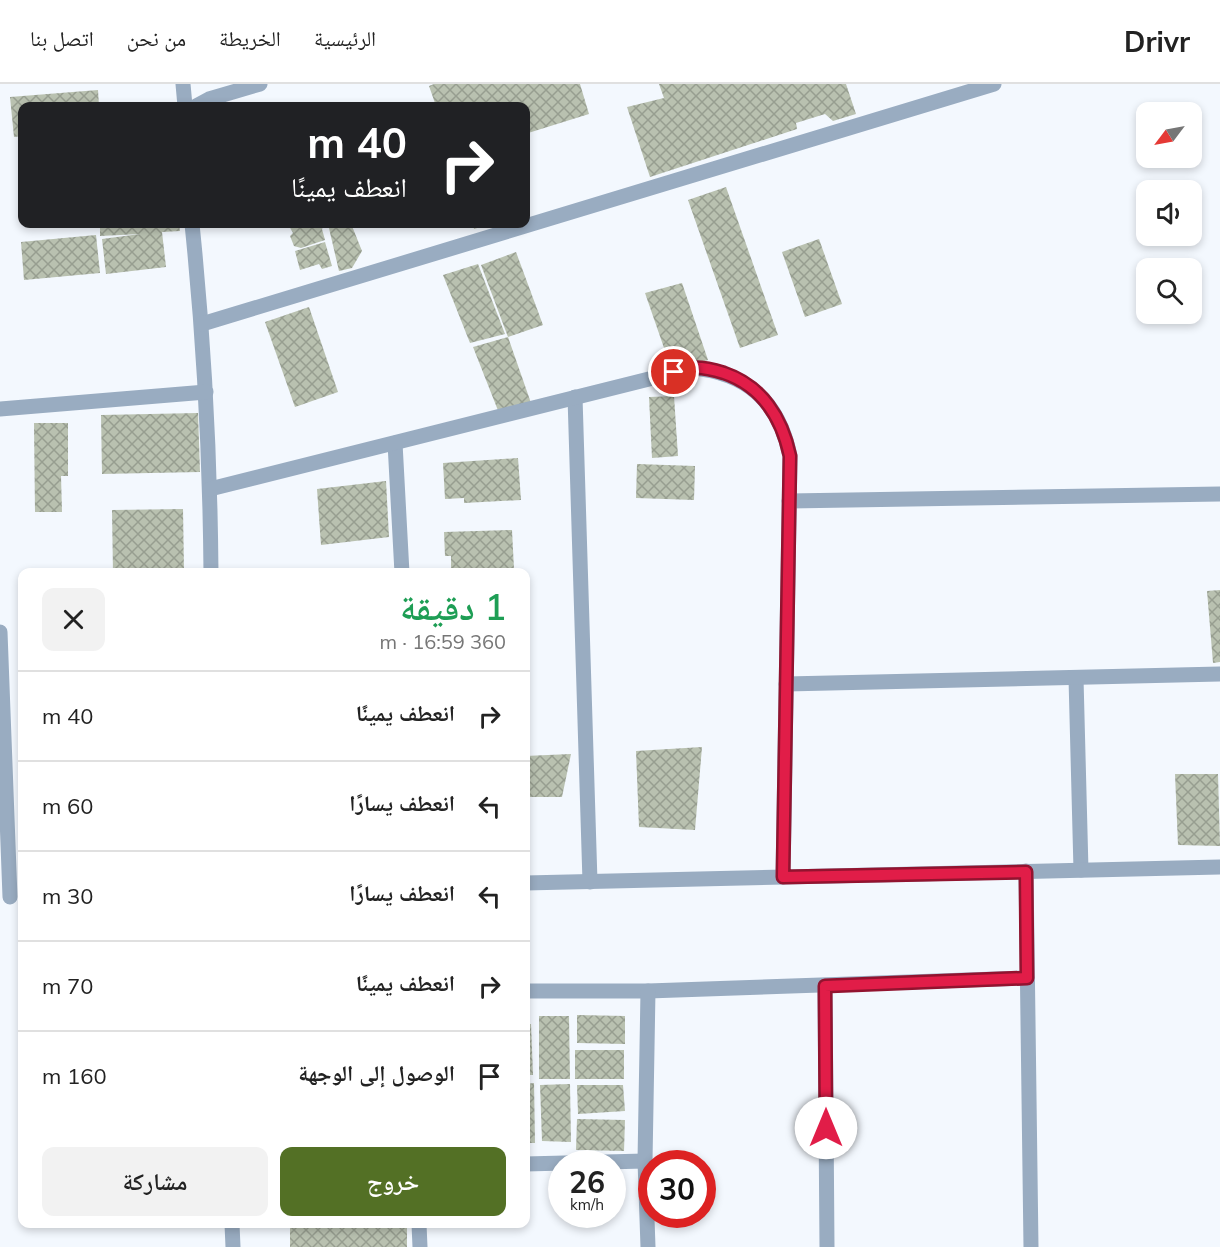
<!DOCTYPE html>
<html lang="ar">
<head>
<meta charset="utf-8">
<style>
	:root { --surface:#fff; --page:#f2f2f2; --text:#222; --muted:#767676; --line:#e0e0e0; --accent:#537025 }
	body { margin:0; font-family:Mulish,"Noto Naskh Arabic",sans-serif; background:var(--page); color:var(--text); direction:rtl; height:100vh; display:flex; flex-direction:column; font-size:22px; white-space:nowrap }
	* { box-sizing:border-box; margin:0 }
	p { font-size:20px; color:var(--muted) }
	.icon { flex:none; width:33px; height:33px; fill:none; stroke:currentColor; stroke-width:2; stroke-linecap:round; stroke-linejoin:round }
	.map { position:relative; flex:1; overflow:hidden; direction:ltr }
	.side { position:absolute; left:18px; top:484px; width:512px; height:660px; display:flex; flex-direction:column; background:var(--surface); border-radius:12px; box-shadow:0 3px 9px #0003; direction:rtl }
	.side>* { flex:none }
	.banner { position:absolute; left:18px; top:18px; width:512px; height:126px; border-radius:12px; box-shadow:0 3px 9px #0003; direction:rtl; background:#202124; color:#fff; overflow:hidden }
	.needle { width:39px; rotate:238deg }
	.fabs { position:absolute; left:1136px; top:18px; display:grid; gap:12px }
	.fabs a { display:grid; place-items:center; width:66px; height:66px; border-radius:12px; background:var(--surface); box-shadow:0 3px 9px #0003; font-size:30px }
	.speed { position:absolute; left:548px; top:1066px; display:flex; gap:12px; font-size:30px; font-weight:700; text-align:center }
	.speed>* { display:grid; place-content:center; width:78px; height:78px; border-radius:50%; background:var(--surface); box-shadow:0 3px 9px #0003; line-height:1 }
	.speed small { font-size:15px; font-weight:400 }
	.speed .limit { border:9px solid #d22; background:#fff; color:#111 }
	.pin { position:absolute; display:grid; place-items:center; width:51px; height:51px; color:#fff; margin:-26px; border:3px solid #fff; border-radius:50%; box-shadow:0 2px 6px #0007 }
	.me { position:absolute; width:66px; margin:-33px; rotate:0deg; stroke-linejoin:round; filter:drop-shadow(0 0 4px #0008) }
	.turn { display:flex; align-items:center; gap:21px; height:126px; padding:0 24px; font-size:27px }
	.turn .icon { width:78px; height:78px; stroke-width:2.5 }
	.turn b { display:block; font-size:42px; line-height:51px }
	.round { display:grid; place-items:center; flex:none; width:63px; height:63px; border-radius:12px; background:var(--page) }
	.summary { display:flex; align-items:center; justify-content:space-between; height:102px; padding:0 24px }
	h1 { font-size:36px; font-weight:600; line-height:45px; color:#1e9e55 }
	.button { display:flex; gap:12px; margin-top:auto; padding:12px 24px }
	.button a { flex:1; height:69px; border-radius:12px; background:var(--accent); color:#fff; font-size:24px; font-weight:600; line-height:69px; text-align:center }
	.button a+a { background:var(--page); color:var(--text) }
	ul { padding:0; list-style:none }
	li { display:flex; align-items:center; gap:18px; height:90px; padding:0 24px; border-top:2px solid var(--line) }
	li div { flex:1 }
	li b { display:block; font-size:22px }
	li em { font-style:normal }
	header { display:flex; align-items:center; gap:36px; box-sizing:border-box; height:84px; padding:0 30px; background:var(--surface); border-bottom:2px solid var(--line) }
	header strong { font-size:28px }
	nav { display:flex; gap:33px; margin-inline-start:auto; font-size:21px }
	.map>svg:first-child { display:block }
	.building { fill:url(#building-cross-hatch) }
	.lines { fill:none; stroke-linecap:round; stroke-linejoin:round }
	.street { stroke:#99acc1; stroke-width:15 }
	.route-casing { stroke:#92132f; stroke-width:15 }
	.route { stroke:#e11d48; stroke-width:10 }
</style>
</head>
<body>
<header>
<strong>Drivr</strong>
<nav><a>الرئيسية</a><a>الخريطة</a><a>من نحن</a><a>اتصل بنا</a></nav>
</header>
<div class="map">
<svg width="1220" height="1163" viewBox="0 0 1220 1163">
	<defs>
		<pattern id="building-cross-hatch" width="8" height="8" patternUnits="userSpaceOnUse" patternTransform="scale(1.5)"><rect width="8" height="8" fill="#b9c1b0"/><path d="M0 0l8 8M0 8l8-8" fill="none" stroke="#979e90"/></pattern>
	</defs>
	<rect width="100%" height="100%" fill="#f3f8fe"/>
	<g class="building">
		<polygon points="434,0 580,0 589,30 525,50 525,22 436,22 429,2"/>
		<polygon points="659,0 846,0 856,30 833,37 825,30 796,39 797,45 650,93 627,23 664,14"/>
		<polygon points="98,6 99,22 22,22 22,52 14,53 10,13"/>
		<polygon points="22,58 22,86 21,86 19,59"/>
		<polygon points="726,103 778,251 740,264 688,116"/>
		<polygon points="100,140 179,140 180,147 162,148 166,183 106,190 102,155 140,150 100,152"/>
		<polygon points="288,140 309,140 308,141 325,140 322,145 325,156 301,164 294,162 290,152 293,149"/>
		<polygon points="328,140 354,140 352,142 362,167 352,184 339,187"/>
		<polygon points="473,140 490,140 474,145"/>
		<polygon points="96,151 100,189 24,196 21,158"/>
		<polygon points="819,155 842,220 805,233 782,168"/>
		<polygon points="325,158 332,182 322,185 319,180 300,186 295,167"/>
		<polygon points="516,168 543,241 508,253 481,181"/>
		<polygon points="478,180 505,250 470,259 443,191"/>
		<polygon points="682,199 708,276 672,287 645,209"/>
		<polygon points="309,223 338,308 295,323 265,238"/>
		<polygon points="508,253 531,319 499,329 473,263"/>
		<polygon points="674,312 678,372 652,374 649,313"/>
		<polygon points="198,329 200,388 102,390 101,331"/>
		<polygon points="34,339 68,339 68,392 61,392 62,428 35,428"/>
		<polygon points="518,374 521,416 464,419 464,414 445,415 443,379"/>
		<polygon points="637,380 695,382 694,416 636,414"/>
		<polygon points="386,397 389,453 321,461 317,405"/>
		<polygon points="183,425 184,489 113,489 112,426"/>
		<polygon points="512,446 514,485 451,486 451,472 445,472 444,448"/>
		<polygon points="1220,506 1220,578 1213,579 1207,507"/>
		<polygon points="702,663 695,746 639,743 636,667"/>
		<polygon points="571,670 562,713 525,713 525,672"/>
		<polygon points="1175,690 1218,690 1220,762 1178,761"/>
		<polygon points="577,931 625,932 625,960 577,959"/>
		<polygon points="539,932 569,932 570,995 539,995"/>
		<polygon points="525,940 531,940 533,991 525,991"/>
		<rect x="575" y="966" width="49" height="29"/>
		<polygon points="534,999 535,1059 525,1059 525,1000"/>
		<polygon points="570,1000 571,1058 542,1057 540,1001"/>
		<polygon points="577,1001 623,1001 625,1027 578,1030"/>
		<polygon points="577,1035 625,1036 624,1067 576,1066"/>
		<rect x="290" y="1140" width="117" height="23"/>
	</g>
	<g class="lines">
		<g class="street">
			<polyline points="183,0 185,22"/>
			<polyline points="196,22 209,15 260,0"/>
			<path d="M192,140C204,256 210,372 211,489"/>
			<polyline points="202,240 994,0"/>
			<polyline points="575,313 590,798"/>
			<polyline points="0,325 206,308"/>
			<polyline points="395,359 402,489"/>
			<path d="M210,405L693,284C748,289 779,318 790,372L783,793"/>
			<polyline points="789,417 1220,410"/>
			<polyline points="0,548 10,813"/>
			<polyline points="1076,594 1081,786"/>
			<polyline points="786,600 1220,590"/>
			<polyline points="1026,787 1031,1163"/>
			<polyline points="525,799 1220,783"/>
			<polyline points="825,902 827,1163"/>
			<polyline points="525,907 648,907 1027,894"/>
			<polyline points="525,1080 645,1077"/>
			<polyline points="232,1140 233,1163"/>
			<polyline points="419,1140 420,1163"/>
			<polyline points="648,1163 645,1077 648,907"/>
		</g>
	</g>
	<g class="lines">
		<defs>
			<path id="route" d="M674,288C680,287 686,285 692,284C702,283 714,286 724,289C762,302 782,334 790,372L783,793L1026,788L1027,894L825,902L826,1044"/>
		</defs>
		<use href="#route" class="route-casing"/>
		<use href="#route" class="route"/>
	</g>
</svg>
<div class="fabs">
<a><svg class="needle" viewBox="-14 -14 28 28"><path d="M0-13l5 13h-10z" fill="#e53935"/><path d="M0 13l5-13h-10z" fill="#767676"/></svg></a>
<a><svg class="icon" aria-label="sound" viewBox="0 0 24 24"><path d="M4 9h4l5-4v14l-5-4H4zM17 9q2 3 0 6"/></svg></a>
<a><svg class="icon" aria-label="search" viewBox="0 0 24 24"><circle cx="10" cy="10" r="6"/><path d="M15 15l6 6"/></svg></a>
</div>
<div class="speed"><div>26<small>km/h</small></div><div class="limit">30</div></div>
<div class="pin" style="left:674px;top:288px;background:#d93025"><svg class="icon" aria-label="arrive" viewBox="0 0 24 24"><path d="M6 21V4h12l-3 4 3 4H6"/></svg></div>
<svg class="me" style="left:826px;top:1044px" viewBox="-20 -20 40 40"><circle r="19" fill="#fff"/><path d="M0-13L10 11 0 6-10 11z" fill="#e11d48"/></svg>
<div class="banner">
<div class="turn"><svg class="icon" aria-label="right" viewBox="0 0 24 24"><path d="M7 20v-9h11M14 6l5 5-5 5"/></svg><div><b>40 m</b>انعطف يمينًا</div></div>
</div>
<section class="side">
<div class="summary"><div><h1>1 دقيقة</h1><p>360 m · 16:59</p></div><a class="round"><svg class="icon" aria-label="close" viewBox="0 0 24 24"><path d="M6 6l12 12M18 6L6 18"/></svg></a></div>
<ul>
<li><svg class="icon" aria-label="right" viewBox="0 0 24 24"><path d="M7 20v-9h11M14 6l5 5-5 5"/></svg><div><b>انعطف يمينًا</b></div><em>40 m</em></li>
<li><svg class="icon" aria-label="left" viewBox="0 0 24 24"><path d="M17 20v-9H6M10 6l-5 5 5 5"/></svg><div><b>انعطف يسارًا</b></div><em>60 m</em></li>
<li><svg class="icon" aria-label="left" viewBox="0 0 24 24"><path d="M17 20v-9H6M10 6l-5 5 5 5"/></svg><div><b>انعطف يسارًا</b></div><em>30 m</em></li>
<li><svg class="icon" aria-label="right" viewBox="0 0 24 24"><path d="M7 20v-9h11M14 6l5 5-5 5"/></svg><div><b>انعطف يمينًا</b></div><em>70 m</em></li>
<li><svg class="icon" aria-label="arrive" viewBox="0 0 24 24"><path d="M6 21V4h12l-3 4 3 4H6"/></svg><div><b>الوصول إلى الوجهة</b></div><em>160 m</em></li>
</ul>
<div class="button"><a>خروج</a><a>مشاركة</a></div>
</section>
</div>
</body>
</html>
